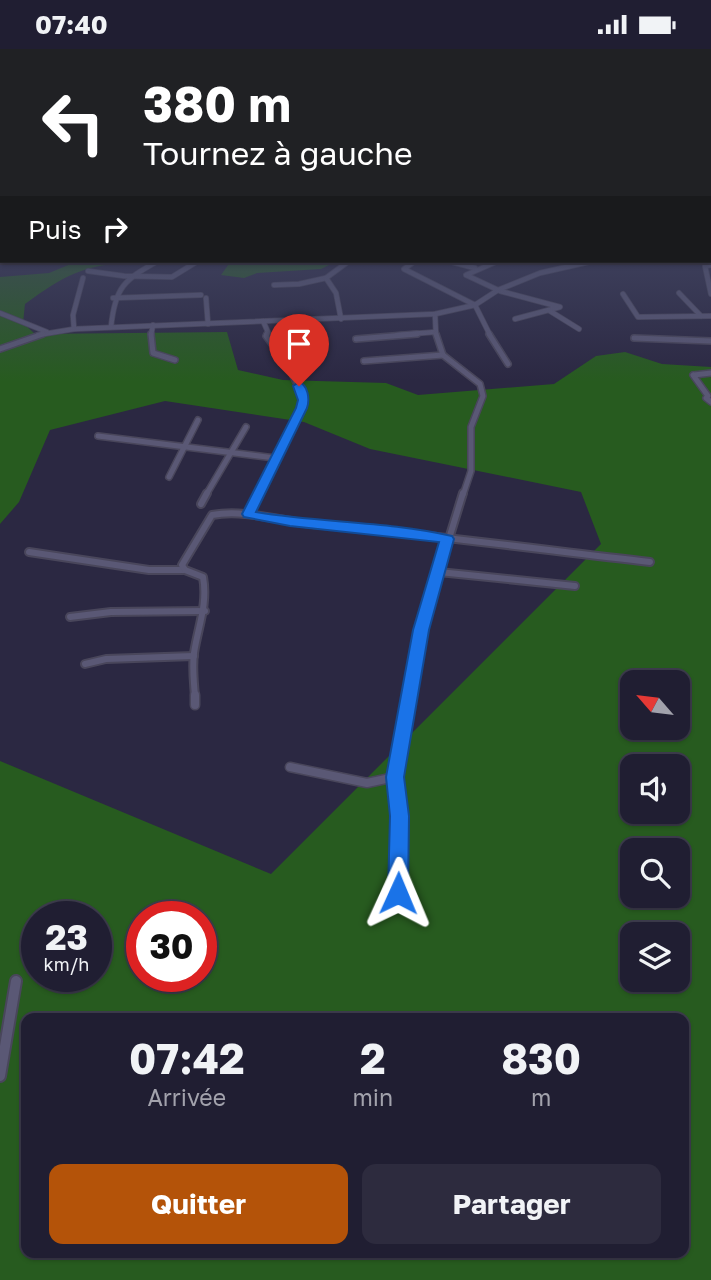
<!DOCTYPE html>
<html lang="fr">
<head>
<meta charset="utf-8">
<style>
	:root { --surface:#201e32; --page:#2d2b3e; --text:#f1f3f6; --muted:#a2a2ac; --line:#3d3c4d; --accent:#b45309 }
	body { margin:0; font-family:"Golos Text",sans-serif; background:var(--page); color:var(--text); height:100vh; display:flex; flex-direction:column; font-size:26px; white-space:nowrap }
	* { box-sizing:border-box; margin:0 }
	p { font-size:23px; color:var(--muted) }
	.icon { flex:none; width:38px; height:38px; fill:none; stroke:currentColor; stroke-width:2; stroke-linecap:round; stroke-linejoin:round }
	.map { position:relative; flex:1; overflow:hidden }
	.panel { position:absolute; left:21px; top:964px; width:668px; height:245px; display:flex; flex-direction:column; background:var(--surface); border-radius:14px; box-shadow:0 2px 5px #0004,0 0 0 2px var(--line) }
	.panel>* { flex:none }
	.guide { position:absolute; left:0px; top:0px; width:712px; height:214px; box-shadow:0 2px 5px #0004,0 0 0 2px var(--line); background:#202124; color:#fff; overflow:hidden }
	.needle { width:46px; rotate:298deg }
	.buttons { position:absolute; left:620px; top:621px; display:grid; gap:14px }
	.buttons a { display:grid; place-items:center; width:70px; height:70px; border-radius:14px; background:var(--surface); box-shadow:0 2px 5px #0004,0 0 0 2px var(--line); font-size:35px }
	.speed { position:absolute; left:21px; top:852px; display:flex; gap:14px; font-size:35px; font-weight:700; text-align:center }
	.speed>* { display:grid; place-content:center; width:91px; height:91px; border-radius:50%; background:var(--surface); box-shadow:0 2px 5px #0004,0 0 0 2px var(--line); line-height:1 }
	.speed small { font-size:18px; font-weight:400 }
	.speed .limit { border:10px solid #d22; background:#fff; color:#111 }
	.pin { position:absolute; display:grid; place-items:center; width:60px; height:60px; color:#fff; margin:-72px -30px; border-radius:50% 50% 50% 0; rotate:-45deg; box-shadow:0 0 7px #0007 }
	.pin .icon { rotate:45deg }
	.me { position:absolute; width:77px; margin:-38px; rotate:1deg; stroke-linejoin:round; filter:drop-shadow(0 0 5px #0008) }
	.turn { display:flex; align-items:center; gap:24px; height:147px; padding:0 28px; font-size:32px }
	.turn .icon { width:91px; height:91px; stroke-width:2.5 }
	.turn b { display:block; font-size:49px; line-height:60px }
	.then { display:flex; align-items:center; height:66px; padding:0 28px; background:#0003; gap:14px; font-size:26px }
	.eta { display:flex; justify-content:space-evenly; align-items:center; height:119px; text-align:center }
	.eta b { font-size:42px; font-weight:700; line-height:49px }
	.primary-button { display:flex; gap:14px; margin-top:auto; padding:14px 28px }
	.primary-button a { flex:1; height:80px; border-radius:14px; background:var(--accent); color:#fff; font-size:28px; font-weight:700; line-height:80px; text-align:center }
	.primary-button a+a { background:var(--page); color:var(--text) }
	.status { display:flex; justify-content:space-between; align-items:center; height:49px; padding:0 35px; background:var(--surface); direction:ltr }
	.status svg { height:19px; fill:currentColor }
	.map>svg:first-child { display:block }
	.green { fill:#275b1f; fill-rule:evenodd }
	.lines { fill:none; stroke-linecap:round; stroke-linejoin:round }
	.minor-far4-casing { stroke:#49465b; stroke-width:6 }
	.minor-far3-casing { stroke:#49465b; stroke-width:8 }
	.minor-far2-casing { stroke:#49465b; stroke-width:10 }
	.minor-far1-casing { stroke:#49465b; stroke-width:11 }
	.minor-casing { stroke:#49465b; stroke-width:14 }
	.minor-far4 { stroke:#5a5875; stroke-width:4.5 }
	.minor-far3 { stroke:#5a5875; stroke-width:5 }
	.minor-far2 { stroke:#5a5875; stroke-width:6 }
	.minor-far1 { stroke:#5a5875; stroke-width:8 }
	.minor { stroke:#5a5875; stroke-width:10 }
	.route { fill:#1a73e8; stroke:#114b97; stroke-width:2 }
</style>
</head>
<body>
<div class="status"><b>07:40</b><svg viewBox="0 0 49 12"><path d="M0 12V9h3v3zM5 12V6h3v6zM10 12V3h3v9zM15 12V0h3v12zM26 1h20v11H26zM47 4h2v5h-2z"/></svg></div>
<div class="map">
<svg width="711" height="1231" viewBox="0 0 711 1231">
	<rect width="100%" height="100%" fill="#2b2842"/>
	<g class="green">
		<path d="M78,212H132C81,218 66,225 25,255L23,274L35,285L227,283L238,321L283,331L386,334L418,346L554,335L596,307L625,303L662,315L711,318V1231H0V712L271,825L601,495L581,443L370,400L304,373L165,352L50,381L19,453L0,475V228L49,224ZM632,634H677V679H632ZM632,718H677V763H632ZM632,802H677V847H632ZM37,868H96V928H37ZM142,868H201V928H142ZM632,886H677V931H632ZM26,970H684V1204H26Z"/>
		<polygon points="231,212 337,212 321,220 257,224 244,229 221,226"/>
	</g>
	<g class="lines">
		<defs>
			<g id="minor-far4">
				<polyline points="415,212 404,220 475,256 490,286"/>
				<polyline points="448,212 475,219"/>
				<polyline points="498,212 466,226 498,241"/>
				<polyline points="711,216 705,217 711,245"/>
				<polyline points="88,222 124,227 172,228 198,212"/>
				<polyline points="274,236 299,235 326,229"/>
				<polyline points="500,242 560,258 515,270"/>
				<polyline points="679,244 701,267"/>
				<polyline points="623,245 638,268 711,267"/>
				<polyline points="113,249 201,246"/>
				<polyline points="206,249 208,275"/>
				<polyline points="550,262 579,280"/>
				<polyline points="0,264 47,283"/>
				<polyline points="435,265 436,286"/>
				<polyline points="341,270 336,244 326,229 349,212"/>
				<polyline points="263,272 268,283 266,286"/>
				<path d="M111,278C115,238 124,231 158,212"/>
				<polyline points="74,280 73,266 83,229"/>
				<polyline points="38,286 74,280 435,265 475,256 498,241 540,224 593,212"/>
				<polyline points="151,286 153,276"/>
				<polyline points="397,286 435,283"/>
			</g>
			<g id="minor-far3">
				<polyline points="151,285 153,304 175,311"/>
				<polyline points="436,285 443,306 480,335 483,347 471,378 471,422 463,446"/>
				<polyline points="489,285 508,315"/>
				<polyline points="634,289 711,292"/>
				<polyline points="356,290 417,285"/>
				<polyline points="0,300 43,285"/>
				<polyline points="364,312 443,306"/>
				<polyline points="693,326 708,347 706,349 711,353"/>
				<polyline points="694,326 711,324"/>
				<polyline points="98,387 275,409"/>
				<polyline points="169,428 198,371"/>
				<polyline points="206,446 246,378"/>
				<polyline points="257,446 304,351 290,320 266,287 267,285"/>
			</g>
			<g id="minor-far2">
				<polyline points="201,455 207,444"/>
				<polyline points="248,465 258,444"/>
				<polyline points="29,503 149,521 185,521"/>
				<polyline points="439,523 575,537"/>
				<polyline points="70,568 111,563 205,562"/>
				<polyline points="85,615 106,610 194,607"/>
				<path d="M195,648C194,633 192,619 194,604C198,578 208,555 203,528L185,521L182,516L212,466C245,460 279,472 312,475C425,485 537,500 650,513"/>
				<polyline points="408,648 421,581 463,444"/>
			</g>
			<g id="minor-far1">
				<polyline points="195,646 195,656"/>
				<polyline points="290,718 367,734 395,728"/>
				<polyline points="398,844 400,767 395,728 408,646"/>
			</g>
			<polyline id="minor" points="0,1027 16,932"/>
		</defs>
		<use href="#minor-far4" class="minor-far4-casing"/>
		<use href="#minor-far3" class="minor-far3-casing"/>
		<use href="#minor-far2" class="minor-far2-casing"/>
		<use href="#minor-far1" class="minor-far1-casing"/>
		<use href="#minor" class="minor-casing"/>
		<use href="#minor-far4" class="minor-far4"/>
		<use href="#minor-far3" class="minor-far3"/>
		<use href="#minor-far2" class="minor-far2"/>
		<use href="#minor-far1" class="minor-far1"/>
		<use href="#minor" class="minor"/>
	</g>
	<linearGradient id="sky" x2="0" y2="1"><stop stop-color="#181624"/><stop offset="0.48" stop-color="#444865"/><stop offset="1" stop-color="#444865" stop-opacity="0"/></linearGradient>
	<rect width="711" height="332" fill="url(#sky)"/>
	<path class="route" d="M299,333C308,336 310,350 307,359L256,463C321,474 388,472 452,487L454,490L429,581L404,728L409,767L408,844L405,850L398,853L391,850L388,844L390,767L386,728L413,581L439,493L290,477L244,468L242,465L296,359L298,351L293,337Z"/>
</svg>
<div class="buttons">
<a><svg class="needle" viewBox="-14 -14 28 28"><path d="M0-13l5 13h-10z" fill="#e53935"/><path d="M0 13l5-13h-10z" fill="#a2a2ac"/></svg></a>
<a><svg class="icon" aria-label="sound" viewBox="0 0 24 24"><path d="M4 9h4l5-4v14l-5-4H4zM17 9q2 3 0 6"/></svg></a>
<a><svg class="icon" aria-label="search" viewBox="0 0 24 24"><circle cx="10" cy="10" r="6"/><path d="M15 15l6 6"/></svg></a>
<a><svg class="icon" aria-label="layers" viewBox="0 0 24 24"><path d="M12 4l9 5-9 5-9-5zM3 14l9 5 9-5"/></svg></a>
</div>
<div class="speed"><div>23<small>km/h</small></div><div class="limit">30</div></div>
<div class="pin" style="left:299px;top:337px;background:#d93025"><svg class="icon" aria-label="arrive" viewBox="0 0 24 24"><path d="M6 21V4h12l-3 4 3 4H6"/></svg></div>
<svg class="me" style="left:398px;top:844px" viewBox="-20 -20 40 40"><path d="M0-17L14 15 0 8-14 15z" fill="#1a73e8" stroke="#fff" stroke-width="4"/></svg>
<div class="guide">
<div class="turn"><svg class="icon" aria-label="left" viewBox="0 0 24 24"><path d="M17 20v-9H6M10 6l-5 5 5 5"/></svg><div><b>380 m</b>Tournez à gauche</div></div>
<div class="then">Puis<svg class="icon" aria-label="right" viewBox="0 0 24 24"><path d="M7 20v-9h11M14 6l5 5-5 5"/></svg></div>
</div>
<section class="panel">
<div class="eta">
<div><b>07:42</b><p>Arrivée</p></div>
<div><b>2</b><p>min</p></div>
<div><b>830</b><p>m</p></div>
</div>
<div class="primary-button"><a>Quitter</a><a>Partager</a></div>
</section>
</div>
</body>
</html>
